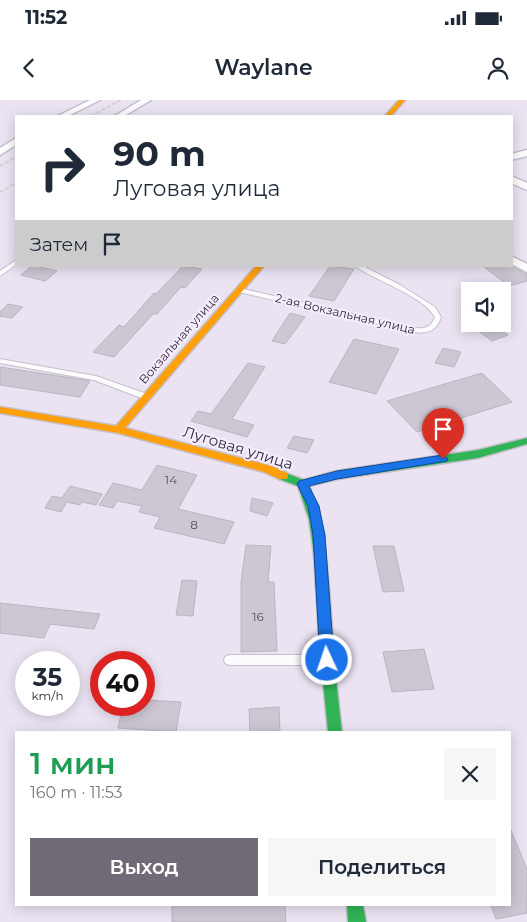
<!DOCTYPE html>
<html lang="ru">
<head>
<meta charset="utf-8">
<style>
	:root { --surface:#fff; --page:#f6f6f7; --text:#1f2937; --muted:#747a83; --accent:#716a76 }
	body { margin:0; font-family:Montserrat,sans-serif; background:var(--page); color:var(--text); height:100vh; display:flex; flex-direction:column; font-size:19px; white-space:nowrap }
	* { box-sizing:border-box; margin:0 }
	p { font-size:16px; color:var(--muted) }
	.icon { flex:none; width:28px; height:28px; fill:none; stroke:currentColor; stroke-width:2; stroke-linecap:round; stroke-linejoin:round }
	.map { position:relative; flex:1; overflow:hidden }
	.side { position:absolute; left:15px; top:631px; width:496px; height:175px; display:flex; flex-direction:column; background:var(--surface); border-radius:0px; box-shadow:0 2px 12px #0003 }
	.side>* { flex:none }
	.banner { position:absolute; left:15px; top:15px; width:498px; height:152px; border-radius:0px; box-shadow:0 2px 12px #0003; background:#fff; color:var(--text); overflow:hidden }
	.tools { position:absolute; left:461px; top:182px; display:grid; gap:10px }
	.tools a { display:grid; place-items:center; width:50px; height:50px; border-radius:0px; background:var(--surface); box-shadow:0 2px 12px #0003; font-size:25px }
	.speed { position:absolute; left:15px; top:551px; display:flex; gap:10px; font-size:25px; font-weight:700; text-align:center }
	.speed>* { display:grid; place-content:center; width:65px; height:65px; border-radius:50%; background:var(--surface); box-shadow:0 2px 12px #0003; line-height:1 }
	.speed small { font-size:12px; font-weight:400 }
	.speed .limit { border:8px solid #d22; background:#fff; color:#111 }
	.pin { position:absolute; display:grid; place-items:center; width:42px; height:42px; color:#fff; margin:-51px -21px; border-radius:50% 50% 50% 0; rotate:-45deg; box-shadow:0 0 5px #0007 }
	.pin .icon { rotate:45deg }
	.me { position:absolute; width:55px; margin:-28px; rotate:357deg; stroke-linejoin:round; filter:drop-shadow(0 0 4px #0008) }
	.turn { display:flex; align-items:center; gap:18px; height:105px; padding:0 15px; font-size:22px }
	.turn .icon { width:65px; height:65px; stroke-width:2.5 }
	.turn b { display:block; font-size:35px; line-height:42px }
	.then { display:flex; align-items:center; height:48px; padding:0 15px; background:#0003; gap:10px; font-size:19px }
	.round { display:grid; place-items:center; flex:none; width:52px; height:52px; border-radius:0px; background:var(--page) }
	.overview { display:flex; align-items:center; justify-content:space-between; height:85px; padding:0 15px }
	h1 { font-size:30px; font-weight:600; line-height:38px; color:#1e9e55 }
	.action { display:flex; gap:10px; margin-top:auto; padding:10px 15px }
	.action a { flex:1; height:58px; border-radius:0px; background:var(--accent); color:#fff; font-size:20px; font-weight:600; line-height:58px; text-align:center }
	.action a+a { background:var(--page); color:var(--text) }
	.status { display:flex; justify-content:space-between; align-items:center; height:35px; padding:0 25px; background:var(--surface); direction:ltr }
	.status svg { height:14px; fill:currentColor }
	header { display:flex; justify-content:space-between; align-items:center; height:65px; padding:0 15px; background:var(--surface); font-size:22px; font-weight:600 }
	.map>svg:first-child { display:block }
	.building { fill:#ccc7d3; stroke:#bab5c1 }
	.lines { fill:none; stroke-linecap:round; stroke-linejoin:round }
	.lane-casing { stroke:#c5bfcb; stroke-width:2 }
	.street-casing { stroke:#c5bfcb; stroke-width:3 }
	.fast-casing { stroke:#c5bfcb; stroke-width:3 }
	.slow-casing { stroke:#c5bfcb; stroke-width:3 }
	.lane { fill:#fcfbfd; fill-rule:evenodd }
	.street { fill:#fcfbfd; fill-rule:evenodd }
	.fast { fill:#30b455; fill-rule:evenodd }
	.slow { fill:#ff9f0a; fill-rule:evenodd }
	.rail { stroke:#d4d1d6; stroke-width:2; stroke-dasharray:4 2; stroke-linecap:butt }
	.route { fill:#1a73e8; stroke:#114b97 }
	.labels { text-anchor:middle; stroke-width:4; stroke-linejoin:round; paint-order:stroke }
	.far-street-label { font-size:12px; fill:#2f2934; stroke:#f6edfe }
	.number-label { font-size:12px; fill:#56505c }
	.street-label { font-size:15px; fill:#2f2934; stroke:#f6edfe }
</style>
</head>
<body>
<div class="status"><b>11:52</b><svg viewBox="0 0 49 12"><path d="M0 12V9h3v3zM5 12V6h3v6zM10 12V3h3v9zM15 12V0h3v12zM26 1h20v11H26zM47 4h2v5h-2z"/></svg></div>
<header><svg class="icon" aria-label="back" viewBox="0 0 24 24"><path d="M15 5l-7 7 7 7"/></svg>Waylane<svg class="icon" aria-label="person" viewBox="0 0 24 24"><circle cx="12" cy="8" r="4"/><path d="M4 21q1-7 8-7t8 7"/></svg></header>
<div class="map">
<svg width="527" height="822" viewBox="0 0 527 822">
	<rect width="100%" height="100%" fill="#ebe3f2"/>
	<g class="building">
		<polygon points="32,166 36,166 57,171 45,181 21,175"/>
		<polygon points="183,166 202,169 185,188 181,187 157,214 153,214 114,257 93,252 119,225 124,227 154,193 156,194"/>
		<polygon points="330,166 354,169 334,201 309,196"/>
		<polygon points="483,166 511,166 527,174 527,181 509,186"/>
		<polygon points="8,204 23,207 12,218 0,216 0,212"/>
		<polygon points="290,213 305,217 285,244 272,241"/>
		<polygon points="469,224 493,224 508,235 492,241"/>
		<polygon points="354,239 399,249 376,294 329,282"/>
		<polygon points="443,248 461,252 454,267 435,263"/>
		<polygon points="248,263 265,267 232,319 254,325 247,337 191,321 198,311 211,314"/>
		<polygon points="0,267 66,277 90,281 80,297 0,285"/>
		<polygon points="482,273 512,302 417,332 387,301"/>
		<polygon points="294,336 314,340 307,353 287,348"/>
		<polygon points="157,365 197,375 178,409 234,422 224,444 154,428 160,417 139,412 142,406 117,401 113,408 99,405 113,383 142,390"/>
		<polygon points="70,386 102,394 96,405 81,402 80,405 67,402 61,412 45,408 52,396 62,398"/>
		<polygon points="252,398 273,403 267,416 250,411"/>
		<polygon points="246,445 271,446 268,482 274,482 277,551 241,552 241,482"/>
		<polygon points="373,446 394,446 404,491 383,492"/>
		<polygon points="182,480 197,481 193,516 176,515"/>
		<polygon points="0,503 100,514 94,529 50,524 44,538 0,533"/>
		<polygon points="424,549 434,589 392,592 383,552"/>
		<polygon points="144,600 181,602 176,632 118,628 123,605 144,605"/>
		<polygon points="279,607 280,632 250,632 249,609"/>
		<polygon points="510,728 527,769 527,813 496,819 491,805 510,805"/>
		<polygon points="172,805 285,805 286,822 172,822"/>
	</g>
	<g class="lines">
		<defs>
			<g id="lane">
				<polygon points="16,160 16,165 0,176 0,171"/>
				<path d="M355,166H363L400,185L435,207L441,217C437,231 427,234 414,232L239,192L236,190L239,188L414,228C425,229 431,228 435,217C422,195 376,181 355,166Z"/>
				<polygon points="0,259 96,276 150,295 151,297 147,299 144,299 94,280 0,263"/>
				<polygon points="229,555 324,555 328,557 329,560 328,563 324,565 229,565 225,563 224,560 225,557"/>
			</g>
			<g id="street">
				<polygon points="90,0 100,0 68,16 58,16"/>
				<polygon points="141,0 151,0 124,16 115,16"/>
				<polygon points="16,38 16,45 0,55 0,48"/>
				<polygon points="527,50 527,56 511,60 511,54"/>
				<polygon points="511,76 527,83 527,90 511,83"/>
				<polygon points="511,156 527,164 527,172 511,164"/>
			</g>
			<g id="fast">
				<path d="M527,338V344L478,358L337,379L309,386C327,433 328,480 332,529C334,564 338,598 342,632H328L320,552L314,454L309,419L298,386L279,379L278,376L279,373L283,372L304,380L337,371L478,350Z"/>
				<polygon points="347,805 363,805 366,822 348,822"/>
			</g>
			<g id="slow">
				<polygon points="399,0 405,0 391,16 385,16"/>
				<polygon points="256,166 264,166 125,328 271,366 287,373 288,376 287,379 279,379 264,372 118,333 0,313 0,307 116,326"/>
			</g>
		</defs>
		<use href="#lane" class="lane-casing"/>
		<use href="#street" class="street-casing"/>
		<use href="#fast" class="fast-casing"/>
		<use href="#slow" class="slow-casing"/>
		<use href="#lane" class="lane"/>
		<use href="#street" class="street"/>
		<use href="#fast" class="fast"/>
		<use href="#slow" class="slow"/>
		<g class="rail">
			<polyline points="91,16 121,0"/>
			<polyline points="0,66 16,57"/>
			<polyline points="0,92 16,83"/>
		</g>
	</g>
	<polygon class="route" points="443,355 448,359 447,361 337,379 309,386 319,406 325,435 334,560 332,564 327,566 322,564 320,560 313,435 308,406 297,384 299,381 337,371"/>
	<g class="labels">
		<g class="far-street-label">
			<text transform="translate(345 214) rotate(13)" y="4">2-ая Вокзальная улица</text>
			<text transform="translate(179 239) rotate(-49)" y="4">Вокзальная улица</text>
		</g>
		<g class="number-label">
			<text x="171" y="384">14</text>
			<text x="194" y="429">8</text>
			<text x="258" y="521">16</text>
		</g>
		<g class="street-label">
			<text transform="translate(238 348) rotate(17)" y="5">Луговая улица</text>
		</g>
	</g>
</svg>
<div class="tools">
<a><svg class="icon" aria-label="sound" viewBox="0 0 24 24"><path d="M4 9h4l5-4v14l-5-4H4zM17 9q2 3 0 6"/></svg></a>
</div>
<div class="speed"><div>35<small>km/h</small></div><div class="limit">40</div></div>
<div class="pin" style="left:443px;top:359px;background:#d93025"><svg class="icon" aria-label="arrive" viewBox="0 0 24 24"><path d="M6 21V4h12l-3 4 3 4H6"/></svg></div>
<svg class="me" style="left:327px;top:560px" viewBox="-20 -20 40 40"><circle r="17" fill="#1a73e8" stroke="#fff" stroke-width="3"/><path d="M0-11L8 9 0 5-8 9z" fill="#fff"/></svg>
<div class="banner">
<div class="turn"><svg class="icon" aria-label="right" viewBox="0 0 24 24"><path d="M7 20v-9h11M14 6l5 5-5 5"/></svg><div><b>90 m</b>Луговая улица</div></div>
<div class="then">Затем<svg class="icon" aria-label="arrive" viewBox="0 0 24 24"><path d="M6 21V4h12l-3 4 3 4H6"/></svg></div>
</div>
<section class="side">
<div class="overview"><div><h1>1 мин</h1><p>160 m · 11:53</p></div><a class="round"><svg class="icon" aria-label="close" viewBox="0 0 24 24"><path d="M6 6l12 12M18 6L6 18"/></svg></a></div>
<div class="action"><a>Выход</a><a>Поделиться</a></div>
</section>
</div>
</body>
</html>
